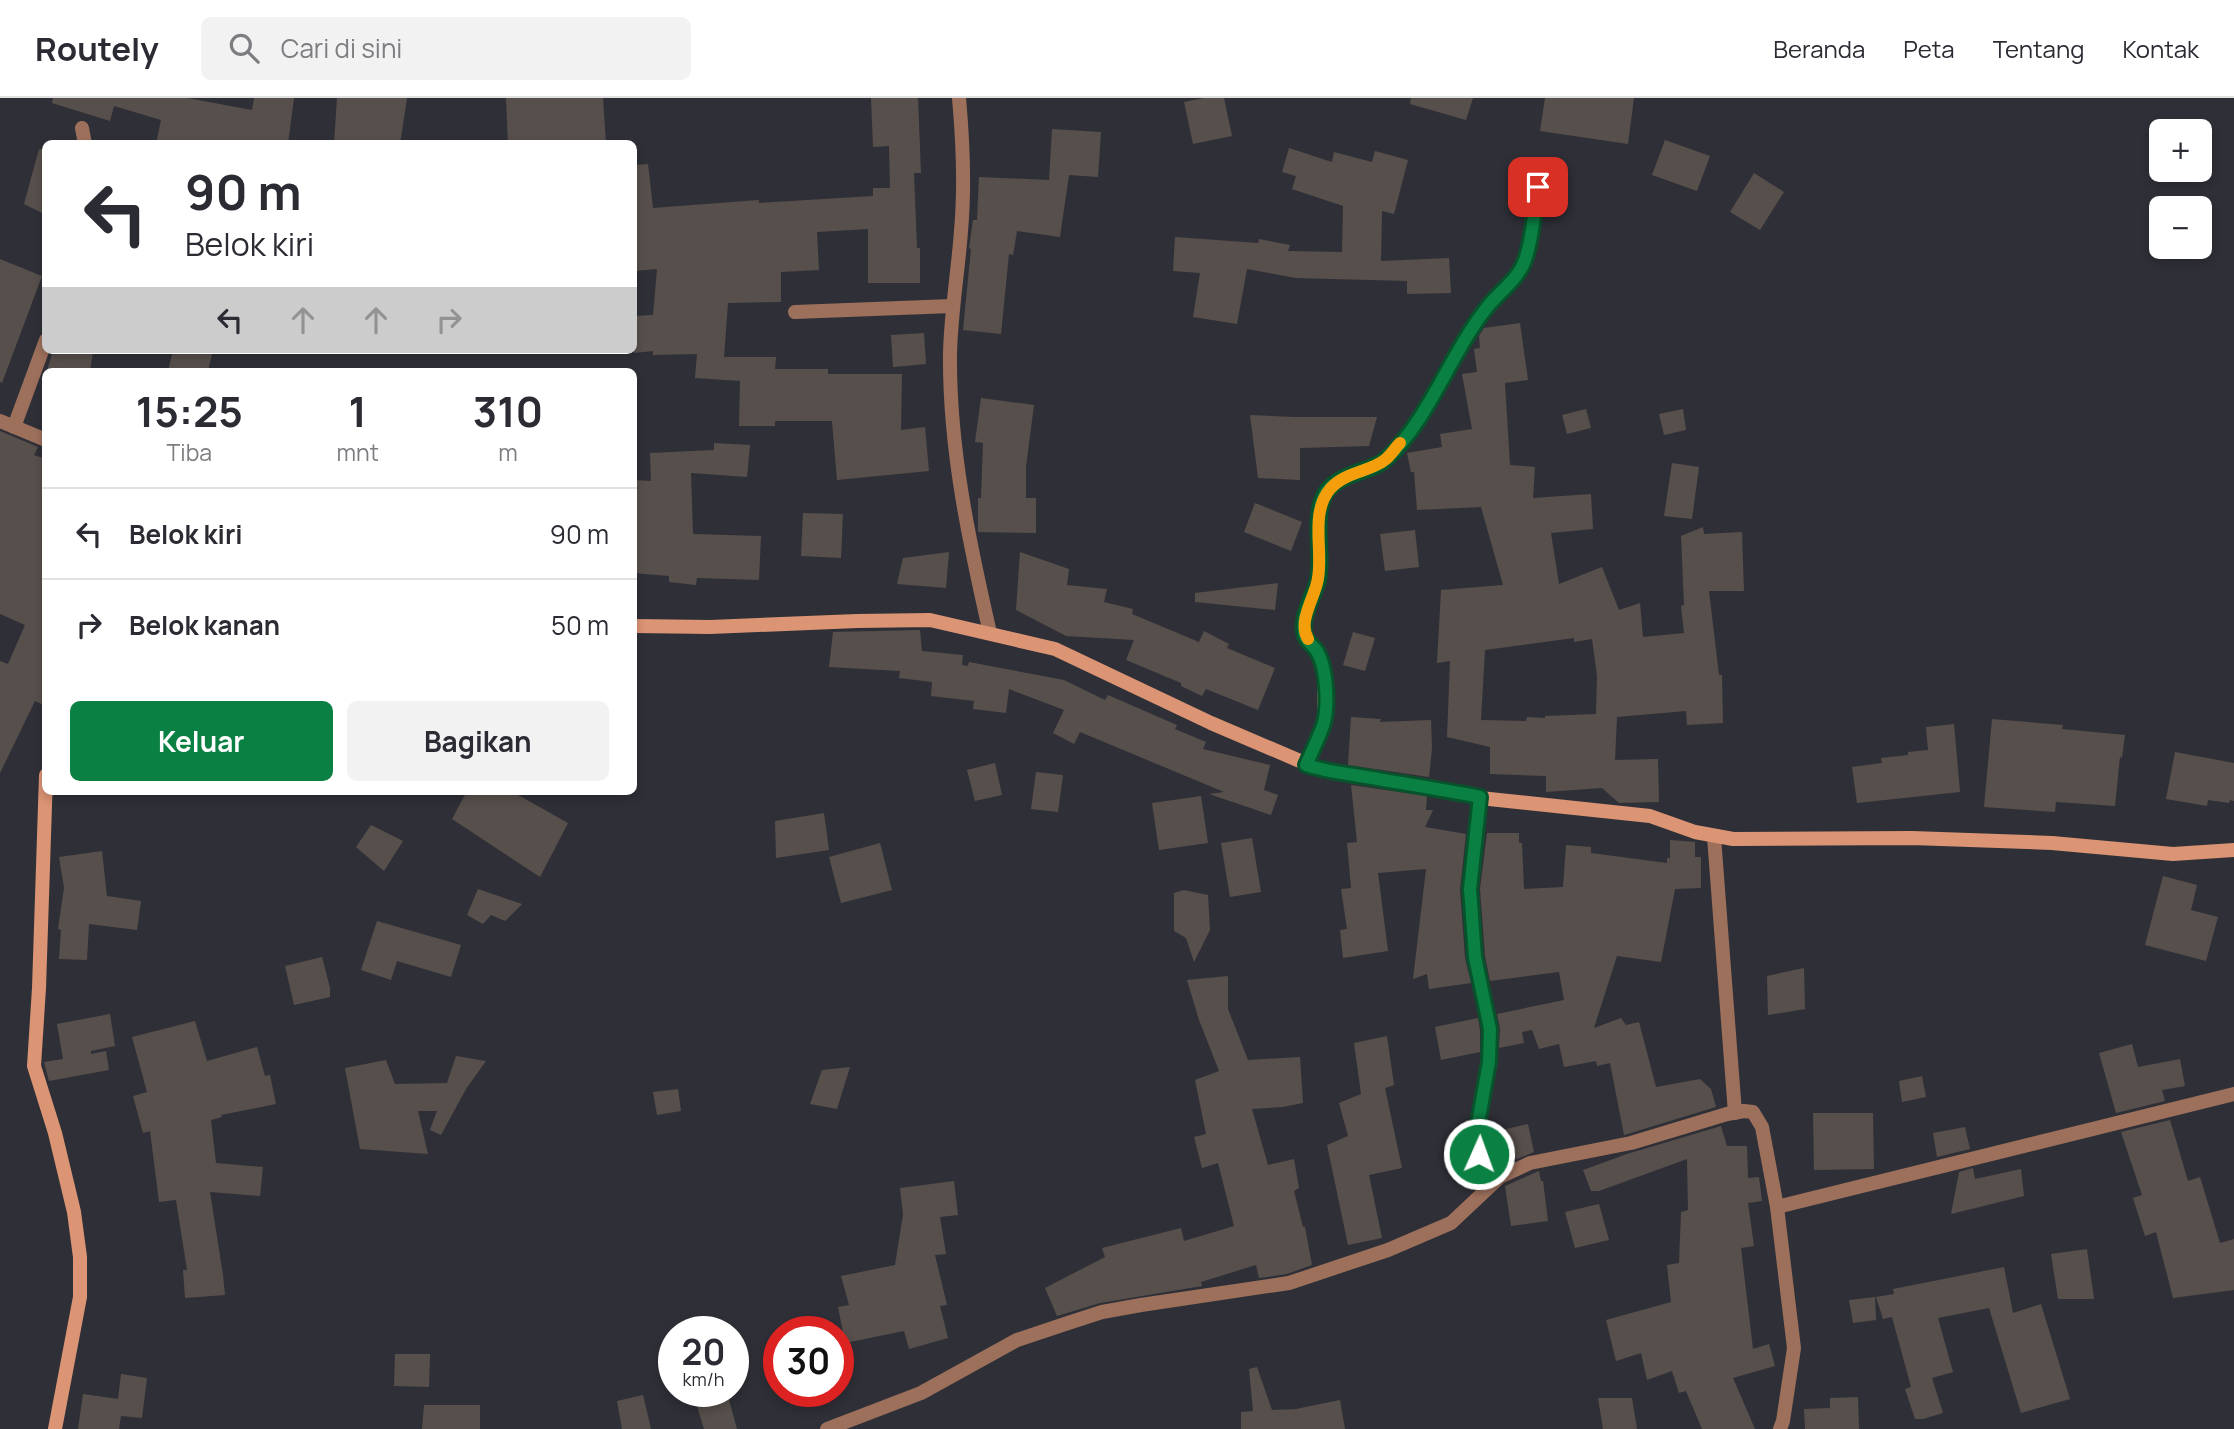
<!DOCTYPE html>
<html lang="id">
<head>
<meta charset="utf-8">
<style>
	:root { --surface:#fff; --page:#f2f2f3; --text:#2b2b33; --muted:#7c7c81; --line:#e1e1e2; --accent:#0b8043 }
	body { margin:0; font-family:Manrope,sans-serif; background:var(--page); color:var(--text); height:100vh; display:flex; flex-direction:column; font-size:26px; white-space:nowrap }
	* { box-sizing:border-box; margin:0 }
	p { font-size:23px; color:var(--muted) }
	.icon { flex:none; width:38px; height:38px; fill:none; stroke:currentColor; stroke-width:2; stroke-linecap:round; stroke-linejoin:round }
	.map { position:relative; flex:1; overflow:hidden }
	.side { position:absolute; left:42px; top:270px; width:595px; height:427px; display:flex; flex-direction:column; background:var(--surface); border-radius:10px; box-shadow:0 4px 10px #0003 }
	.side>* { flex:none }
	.hud { position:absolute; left:42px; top:42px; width:595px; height:214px; border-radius:10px; box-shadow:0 4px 10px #0003; background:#fff; color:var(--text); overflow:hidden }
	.controls { position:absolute; left:2149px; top:21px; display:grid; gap:14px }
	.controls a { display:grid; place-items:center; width:63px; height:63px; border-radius:10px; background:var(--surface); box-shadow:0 4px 10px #0003; font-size:35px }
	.speed { position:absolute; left:658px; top:1218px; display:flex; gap:14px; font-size:35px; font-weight:700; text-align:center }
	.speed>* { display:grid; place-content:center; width:91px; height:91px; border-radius:50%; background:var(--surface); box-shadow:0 4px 10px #0003; line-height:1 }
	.speed small { font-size:18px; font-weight:400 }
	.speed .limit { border:10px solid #d22; background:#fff; color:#111 }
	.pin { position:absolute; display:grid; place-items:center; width:60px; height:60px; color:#fff; margin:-30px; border-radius:14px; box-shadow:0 4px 10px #0006 }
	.me { position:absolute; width:77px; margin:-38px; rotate:2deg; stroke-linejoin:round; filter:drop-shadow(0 0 5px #0008) }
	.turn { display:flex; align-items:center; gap:24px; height:147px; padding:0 28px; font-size:32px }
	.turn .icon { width:91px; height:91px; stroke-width:2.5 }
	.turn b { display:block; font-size:49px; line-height:60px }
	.lanes { display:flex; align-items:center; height:66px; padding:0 28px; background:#0003; justify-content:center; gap:35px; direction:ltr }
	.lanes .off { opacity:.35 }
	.eta { display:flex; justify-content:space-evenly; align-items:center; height:119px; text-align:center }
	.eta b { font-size:42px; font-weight:700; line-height:49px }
	.action { display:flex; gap:14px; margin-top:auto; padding:14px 28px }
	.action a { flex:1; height:80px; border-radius:10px; background:var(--accent); color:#fff; font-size:28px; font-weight:700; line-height:80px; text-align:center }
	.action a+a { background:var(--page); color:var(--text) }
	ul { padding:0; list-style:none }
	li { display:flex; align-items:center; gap:21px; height:91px; padding:0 28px; border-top:2px solid var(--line) }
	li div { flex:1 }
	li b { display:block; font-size:26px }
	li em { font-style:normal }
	header { display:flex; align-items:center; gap:42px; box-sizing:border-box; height:98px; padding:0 35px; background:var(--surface); border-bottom:2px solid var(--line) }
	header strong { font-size:33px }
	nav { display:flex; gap:38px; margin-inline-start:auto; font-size:24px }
	.search { width:490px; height:63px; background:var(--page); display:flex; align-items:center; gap:18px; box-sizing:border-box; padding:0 24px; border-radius:10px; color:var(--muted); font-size:26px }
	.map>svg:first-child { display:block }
	.building { fill:#574f4b; fill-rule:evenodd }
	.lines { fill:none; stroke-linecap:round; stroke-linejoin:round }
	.street { stroke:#9d705c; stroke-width:14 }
	.secondary { stroke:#db9474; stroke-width:14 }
	.route-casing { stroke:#07532c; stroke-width:18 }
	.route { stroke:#0b8043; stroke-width:12 }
	.slow { stroke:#f59e0b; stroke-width:12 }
</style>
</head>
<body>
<header>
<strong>Routely</strong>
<div class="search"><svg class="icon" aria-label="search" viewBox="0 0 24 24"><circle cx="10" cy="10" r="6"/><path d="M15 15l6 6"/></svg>Cari di sini</div>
<nav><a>Beranda</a><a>Peta</a><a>Tentang</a><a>Kontak</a></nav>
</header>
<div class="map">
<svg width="2234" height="1331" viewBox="0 0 2234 1331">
	<rect width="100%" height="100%" fill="#2f3037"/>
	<g class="building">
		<polygon points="53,0 187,0 252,12 254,0 294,0 288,46 156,46 161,22 114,8 110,23 52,5"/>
		<polygon points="337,0 407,0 400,46 334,46"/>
		<polygon points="506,0 603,0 606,46 508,46"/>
		<polygon points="871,0 918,0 921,75 914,75 917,150 920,150 920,185 868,185 868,131 817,134 819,172 781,174 781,204 728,205 724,259 776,259 775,271 828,271 828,276 902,276 901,332 925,329 929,373 837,382 832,323 775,323 775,328 739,328 740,283 695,280 697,256 653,257 653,253 634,255 634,218 653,217 657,171 634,173 634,67 648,66 653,110 759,102 759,105 873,98 873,90 890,90 889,48 873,49"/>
		<polygon points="1204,0 1224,0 1232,38 1193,46 1184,4"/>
		<polygon points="1411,0 1473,0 1466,22 1410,6"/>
		<polygon points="1545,0 1634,0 1628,46 1540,33"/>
		<polygon points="1052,31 1101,34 1098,79 1069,77 1060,139 1017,133 1013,157 1009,156 1001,236 963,232 971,151 969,150 973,122 977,122 979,79 1049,82"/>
		<polygon points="1665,42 1710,58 1697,93 1652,77"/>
		<polygon points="1289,50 1332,64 1334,54 1372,64 1375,53 1408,62 1394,116 1382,113 1381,163 1449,160 1451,195 1407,196 1407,183 1296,180 1247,171 1237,226 1193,219 1200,175 1173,173 1175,139 1258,145 1259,141 1290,147 1288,153 1342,154 1343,108 1292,91 1296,78 1282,74"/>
		<polygon points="39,51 46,52 46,117 24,106"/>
		<polygon points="1754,75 1784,94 1760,132 1730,114"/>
		<polygon points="0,161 42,178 2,285 0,284"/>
		<path d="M1520,225L1528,282L1505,285L1510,367L1535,369L1533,400L1591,396L1593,431L1551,435L1559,486L1602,469L1619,512L1640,505L1643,539L1684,535L1681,508L1684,507L1681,438L1703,429L1704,436L1742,434L1744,493H1709L1719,577H1722L1723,625L1687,627L1686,613L1617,619L1615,662L1658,661L1659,704L1619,705L1602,690L1546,694V678L1490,676V649L1447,639L1450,563L1437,565L1441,492L1503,487L1481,409L1417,412L1414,374H1411L1407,355L1442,349L1440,336L1472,331L1462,276L1477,274L1474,251L1480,250L1479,238L1484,230ZM1574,540V544L1592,541L1597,578L1596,616L1545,618V620L1527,619L1526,623L1481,622L1485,552Z"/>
		<polygon points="924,235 926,266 893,269 891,237"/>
		<polygon points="53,252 93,254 90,273 47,273"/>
		<polygon points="173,252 213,252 208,273 168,273"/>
		<polygon points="981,300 1034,307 1026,369 1026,400 1036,400 1036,435 978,434 978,400 981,400 983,345 975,344"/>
		<polygon points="1586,311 1591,330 1567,336 1562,317"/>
		<polygon points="1683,311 1686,332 1664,337 1659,316"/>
		<polygon points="1250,317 1294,319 1377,319 1369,348 1300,350 1300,382 1258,380"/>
		<polygon points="0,333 38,349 34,357 46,361 46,608 35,603 0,675 0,563 8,566 25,527 0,516"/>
		<polygon points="714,345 750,347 747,379 691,375 693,436 761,438 759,482 697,480 696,487 669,484 669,478 634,475 634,382 651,383 650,355 714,352"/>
		<polygon points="1672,365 1699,369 1692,421 1664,418"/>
		<polygon points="1255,405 1302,424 1291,453 1244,434"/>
		<polygon points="803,415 843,416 841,460 801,458"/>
		<polygon points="1415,432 1419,469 1385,473 1380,436"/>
		<polygon points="949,454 946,490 897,486 903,460"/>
		<polygon points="1020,454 1069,471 1067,487 1107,491 1104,504 1133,511 1132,516 1199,544 1204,533 1229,546 1227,550 1275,570 1258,612 1206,591 1202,598 1181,588 1181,585 1126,562 1134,542 1066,538 1016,512"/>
		<polygon points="1278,485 1275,512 1195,504 1195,495"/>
		<polygon points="920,532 922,553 963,557 962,567 968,568 969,564 1064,582 1105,602 1108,597 1177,627 1175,631 1206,644 1203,651 1270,667 1264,692 1278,697 1271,717 1209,696 1224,694 1080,634 1074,646 1053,635 1064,612 1009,591 1006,615 973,611 974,603 931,598 932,584 899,580 900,573 829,569 833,534"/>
		<polygon points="1353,534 1375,540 1365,573 1343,567"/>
		<polygon points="1351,619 1381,621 1380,624 1431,622 1432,650 1429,679 1348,667"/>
		<polygon points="1992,621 2063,627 2062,631 2125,637 2122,660 2120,659 2115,708 2056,704 2055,714 1984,709"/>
		<polygon points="1954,626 1960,694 1857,705 1852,669 1882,665 1881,660 1908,657 1908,654 1928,652 1926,629"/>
		<polygon points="2175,654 2234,665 2234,703 2230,702 2229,705 2208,702 2207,708 2166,701"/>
		<polygon points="995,665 1002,697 975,703 967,672"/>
		<polygon points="1036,674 1063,677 1058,714 1031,711"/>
		<polygon points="1351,687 1427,698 1426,712 1433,712 1425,729 1466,736 1460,792 1465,860 1471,885 1429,891 1427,876 1413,881 1426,771 1378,775 1388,853 1343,860 1340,832 1347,831 1341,791 1351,790 1347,745 1357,744"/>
		<polygon points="467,693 511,693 568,725 540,779 452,721"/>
		<polygon points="1201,698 1208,745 1159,752 1152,705"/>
		<polygon points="824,715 829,752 776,760 775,723"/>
		<polygon points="371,727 403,743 384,773 356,749"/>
		<polygon points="1487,735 1519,735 1519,745 1522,745 1524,791 1563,789 1566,747 1591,749 1591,755 1667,765 1667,760 1670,760 1670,742 1695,744 1695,759 1701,759 1701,790 1675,791 1661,864 1617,858 1594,930 1621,920 1626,927 1639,924 1656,989 1700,981 1711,991 1716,1009 1624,1037 1610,965 1597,968 1596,963 1564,969 1559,946 1539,951 1532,932 1522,934 1524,945 1499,950 1500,931 1497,916 1564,902 1559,874 1490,883 1485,858 1480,791"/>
		<polygon points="1252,740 1261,794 1230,799 1221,745"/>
		<polygon points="880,745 892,792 841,805 829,759"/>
		<polygon points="102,753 107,798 141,803 137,832 89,826 87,862 59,861 61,832 58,831 64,790 59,759"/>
		<polygon points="2163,778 2197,787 2191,812 2218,819 2206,863 2145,847"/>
		<polygon points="478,791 522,806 505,823 491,817 483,826 467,817"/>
		<polygon points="1184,792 1208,797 1210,832 1194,864 1186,840 1174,833 1174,795"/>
		<polygon points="377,823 461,847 451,879 397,863 391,882 361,872"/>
		<polygon points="322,859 330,890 330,899 294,907 285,868"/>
		<polygon points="1804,870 1805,911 1768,917 1767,878"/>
		<polygon points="1228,878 1228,911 1248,962 1300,959 1303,1005 1283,1009 1252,1011 1268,1067 1294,1061 1299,1090 1294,1093 1303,1129 1305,1129 1312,1167 1287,1176 1259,1180 1256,1167 1201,1184 1202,1188 1100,1205 1057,1218 1045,1190 1105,1159 1102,1150 1181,1130 1184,1143 1234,1128 1218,1065 1202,1070 1194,1039 1206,1036 1195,982 1219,973 1199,922 1187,882"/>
		<polygon points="110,916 115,948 91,953 91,956 106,953 109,972 49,983 44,964 63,961 57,926"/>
		<polygon points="1478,920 1480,932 1480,954 1441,962 1435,929"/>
		<polygon points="195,923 207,963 257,949 265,978 270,977 276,1006 221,1017 222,1019 211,1022 216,1065 263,1069 260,1098 210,1094 223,1177 225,1197 185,1200 183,1172 187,1172 176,1102 159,1104 150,1033 143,1035 133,998 147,994 132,939"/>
		<polygon points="1387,938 1394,987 1385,990 1402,1070 1369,1077 1382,1140 1348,1147 1327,1047 1348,1038 1339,1005 1361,996 1354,945"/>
		<polygon points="2132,946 2138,969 2180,961 2185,988 2162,992 2165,1003 2116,1015 2099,955"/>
		<polygon points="456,958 486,963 466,991 441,1037 430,1032 437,1013 418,1013 428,1056 360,1051 345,970 386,962 395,986 447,985"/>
		<polygon points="850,969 837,1011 810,1006 822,972"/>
		<polygon points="1922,978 1926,999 1902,1004 1899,983"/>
		<polygon points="678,991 681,1013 657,1017 653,994"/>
		<polygon points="1813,1015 1873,1015 1874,1071 1814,1072"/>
		<polygon points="2170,1022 2188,1083 2200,1079 2220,1145 2234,1141 2234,1192 2173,1200 2156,1134 2145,1138 2133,1100 2142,1097 2121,1034"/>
		<polygon points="1528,1026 1534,1054 1504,1066 1497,1033"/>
		<polygon points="1721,1028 1727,1048 1747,1048 1748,1080 1759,1079 1762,1103 1748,1105 1754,1148 1741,1150 1753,1251 1769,1246 1775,1268 1733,1280 1755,1331 1702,1331 1686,1293 1679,1295 1672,1273 1647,1282 1641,1255 1616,1263 1606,1222 1671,1204 1667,1167 1679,1165 1681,1114 1688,1112 1687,1061 1599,1093 1591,1093 1583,1072 1627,1056"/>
		<polygon points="1965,1029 1970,1051 1937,1059 1933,1035"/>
		<polygon points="1973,1070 1975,1081 2021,1071 2024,1098 1951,1116 1959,1074"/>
		<polygon points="1539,1073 1541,1083 1543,1083 1548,1123 1511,1128 1505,1088"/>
		<polygon points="954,1083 958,1117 940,1119 946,1156 935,1157 947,1207 940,1208 948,1240 909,1251 904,1233 845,1245 838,1209 849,1207 841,1178 895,1167 903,1117 900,1090"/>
		<polygon points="1599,1106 1609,1142 1575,1150 1565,1114"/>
		<polygon points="2087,1151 2094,1201 2058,1201 2051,1156"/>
		<polygon points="2004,1169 2013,1215 2041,1206 2070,1301 2021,1315 1989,1210 1938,1220 1953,1274 1932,1280 1943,1315 1923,1321 1915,1321 1905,1291 1911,1289 1892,1219 1883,1221 1876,1199 1894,1196 1893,1191"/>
		<polygon points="1875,1199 1876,1222 1853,1225 1849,1202"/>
		<polygon points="395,1256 430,1256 429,1289 394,1288"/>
		<polygon points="1257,1269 1272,1312 1296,1311 1340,1302 1345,1331 1241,1331 1241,1314 1253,1313 1249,1271"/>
		<polygon points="121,1276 147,1280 142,1320 121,1318 119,1331 78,1331 83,1296 118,1301"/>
		<polygon points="643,1297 651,1331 622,1331 617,1303"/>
		<polygon points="728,1298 737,1331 704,1331 696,1305"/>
		<polygon points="1858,1299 1859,1331 1805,1331 1804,1311 1830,1310 1830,1300"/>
		<polygon points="1598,1300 1632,1300 1637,1331 1603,1331"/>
		<polygon points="424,1307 480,1307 480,1331 422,1331"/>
	</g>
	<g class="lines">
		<g class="street">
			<path d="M959,0C963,44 965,89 961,133C958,174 951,214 950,255C949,350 969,443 990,535"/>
			<polyline points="82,30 85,46"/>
			<polyline points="795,214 952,208"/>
			<polyline points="0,323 46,342"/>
			<polyline points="14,329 46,242"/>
			<polyline points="1306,667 1324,626 1324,572 1318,555 1305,538 1305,525 1318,481 1319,419 1323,400 1333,388 1350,376 1385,363 1415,326 1466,239 1489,207 1518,174 1525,164 1528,153 1541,68"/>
			<polyline points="1480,700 1470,791 1475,859 1490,931 1489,964 1476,1037 1483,1094"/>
			<polyline points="1714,739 1735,1015"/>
			<polyline points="1777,1109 2234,996"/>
			<polyline points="827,1331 921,1295 1017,1242 1065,1226 1102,1214 1141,1207 1289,1185 1388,1152 1451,1125 1500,1079 1530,1065 1631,1045 1727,1016 1744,1013 1753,1014 1762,1029 1777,1109 1794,1250 1783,1323 1780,1331"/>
		</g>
		<g class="secondary">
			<polyline points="634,528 710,529 857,523 930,522 1055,551 1211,625 1321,672 1398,685 1433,689 1480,700 1650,718 1695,734 1733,741 1912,740 2052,745 2173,756 2234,752"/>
			<polyline points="46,677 39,890 34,968 55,1035 74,1114 80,1159 80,1199 55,1331"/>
		</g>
	</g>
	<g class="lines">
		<defs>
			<path id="route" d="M1479,1056L1476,1037L1489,964L1490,931L1475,859L1470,791L1480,699C1440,691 1400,685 1360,678C1342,675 1324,673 1306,667C1312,654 1318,641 1323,628C1329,610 1327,572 1318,555C1315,549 1308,545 1305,538C1299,521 1314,498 1318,482C1323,457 1314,429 1322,403C1331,374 1370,376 1386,361C1430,321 1451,253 1489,207C1501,193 1519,180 1525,162C1533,140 1534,113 1538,89"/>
		</defs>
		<use href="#route" class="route-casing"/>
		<use href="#route" class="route"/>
		<path class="slow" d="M1308,541C1297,523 1316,498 1318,480C1323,451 1310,415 1330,391C1346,373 1371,374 1386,361C1391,357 1395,350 1400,345"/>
	</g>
</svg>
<div class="controls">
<a>+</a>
<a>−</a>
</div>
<div class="speed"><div>20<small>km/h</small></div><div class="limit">30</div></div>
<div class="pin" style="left:1538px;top:89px;background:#d93025"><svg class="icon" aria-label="arrive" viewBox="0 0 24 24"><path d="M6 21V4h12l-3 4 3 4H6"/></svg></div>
<svg class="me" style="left:1479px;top:1056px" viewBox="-20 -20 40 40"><circle r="17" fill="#0b8043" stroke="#fff" stroke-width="3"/><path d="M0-11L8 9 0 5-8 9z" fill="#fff"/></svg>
<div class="hud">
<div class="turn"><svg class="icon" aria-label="left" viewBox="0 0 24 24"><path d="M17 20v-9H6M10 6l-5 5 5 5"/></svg><div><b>90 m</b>Belok kiri</div></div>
<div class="lanes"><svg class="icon" aria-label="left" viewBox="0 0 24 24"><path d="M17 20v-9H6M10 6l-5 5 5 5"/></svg><svg class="icon off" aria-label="ahead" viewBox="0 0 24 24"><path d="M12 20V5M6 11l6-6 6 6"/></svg><svg class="icon off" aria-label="ahead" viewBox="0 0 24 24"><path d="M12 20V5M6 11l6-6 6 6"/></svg><svg class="icon off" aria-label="right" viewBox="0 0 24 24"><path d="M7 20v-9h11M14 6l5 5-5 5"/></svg></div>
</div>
<section class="side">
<div class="eta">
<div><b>15:25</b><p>Tiba</p></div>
<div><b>1</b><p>mnt</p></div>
<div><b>310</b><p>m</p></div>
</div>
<ul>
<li><svg class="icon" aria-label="left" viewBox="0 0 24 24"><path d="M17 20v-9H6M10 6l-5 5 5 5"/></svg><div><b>Belok kiri</b></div><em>90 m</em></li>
<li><svg class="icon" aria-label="right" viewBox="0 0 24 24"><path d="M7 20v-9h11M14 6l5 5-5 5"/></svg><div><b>Belok kanan</b></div><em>50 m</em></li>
</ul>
<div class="action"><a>Keluar</a><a>Bagikan</a></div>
</section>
</div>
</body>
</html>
